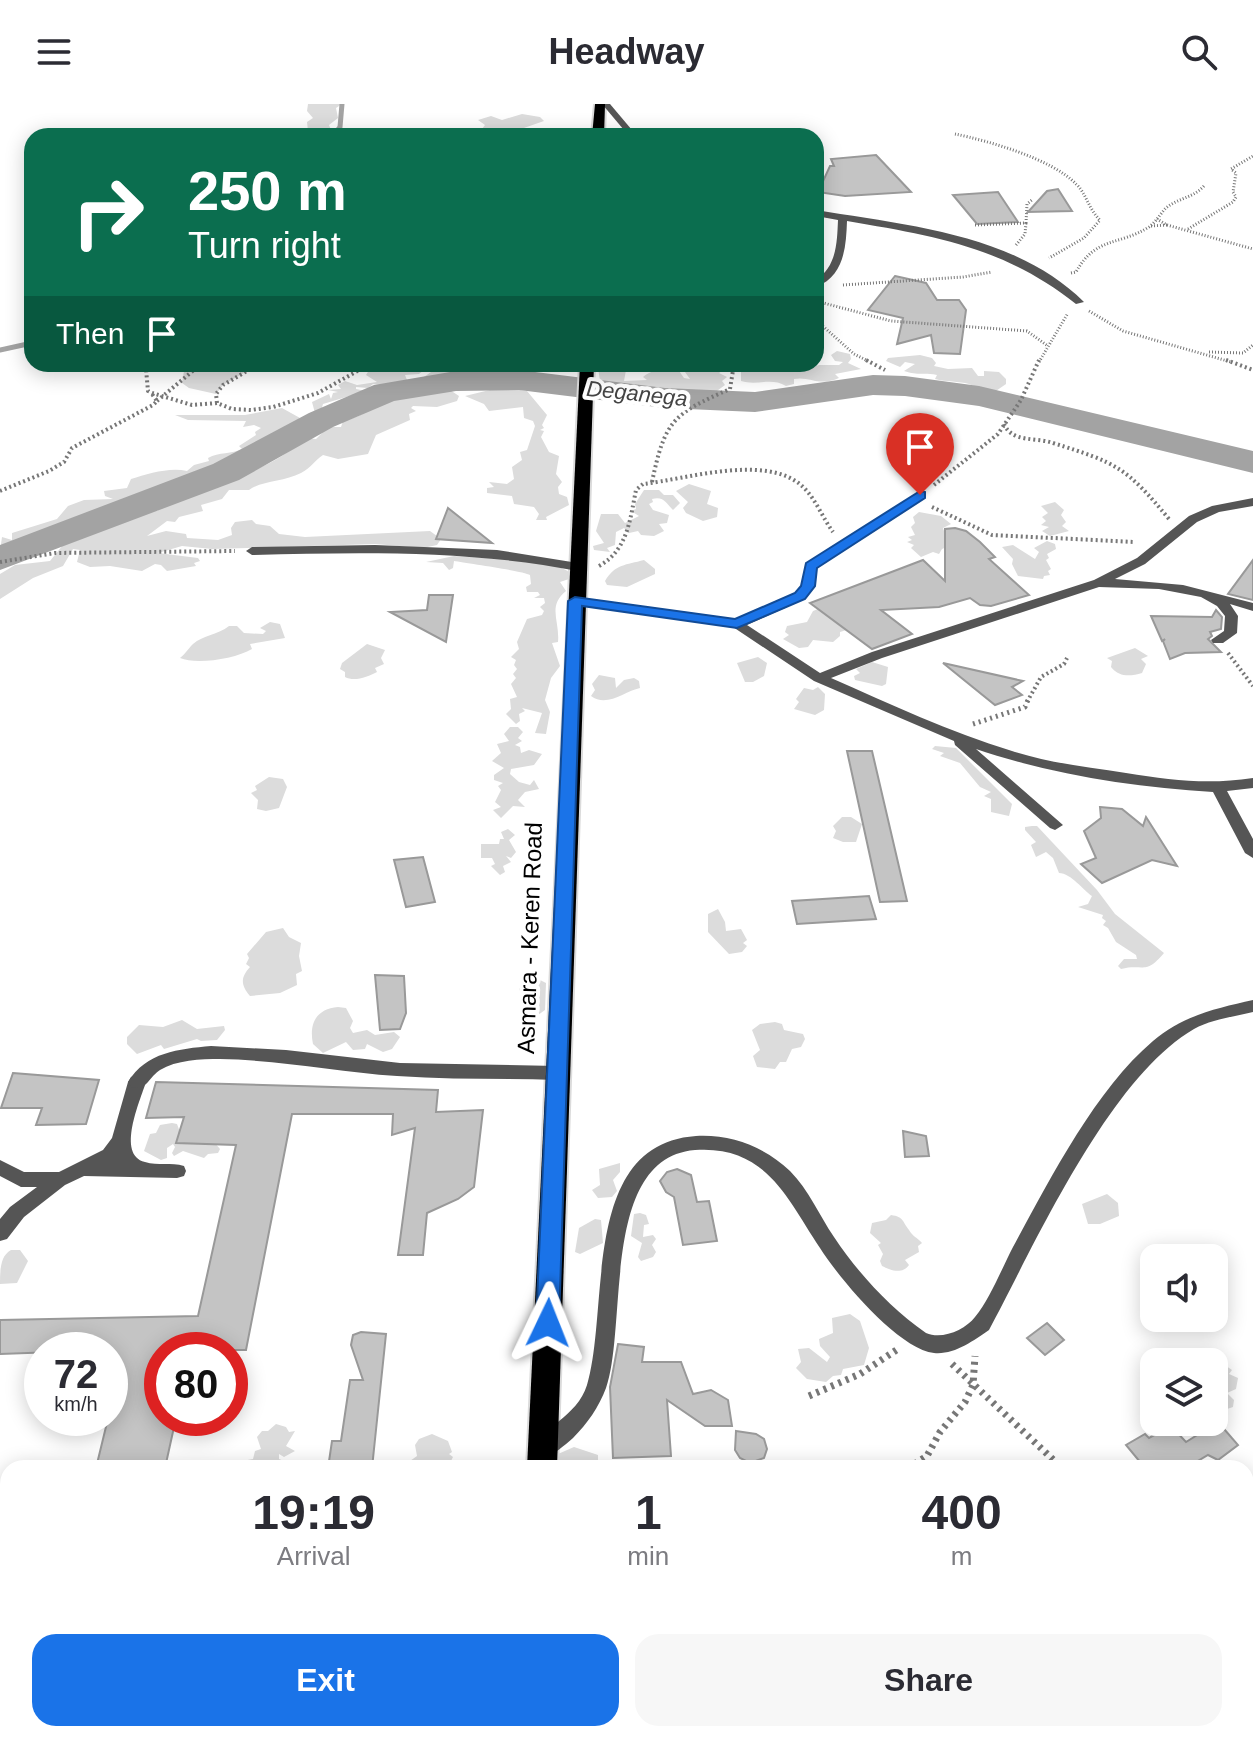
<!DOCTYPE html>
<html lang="en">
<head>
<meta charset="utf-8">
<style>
	:root { --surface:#fff; --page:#f7f7f7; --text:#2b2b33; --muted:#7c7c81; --accent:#1a73e8 }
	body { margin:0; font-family:Arial,sans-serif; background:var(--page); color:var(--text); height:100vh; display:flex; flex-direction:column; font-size:30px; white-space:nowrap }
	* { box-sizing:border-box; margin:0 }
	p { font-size:26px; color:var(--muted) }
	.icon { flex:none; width:44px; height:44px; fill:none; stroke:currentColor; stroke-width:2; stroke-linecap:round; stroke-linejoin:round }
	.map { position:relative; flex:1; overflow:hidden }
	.drawer { position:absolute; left:0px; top:1356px; width:1254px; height:282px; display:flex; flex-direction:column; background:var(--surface); border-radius:24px 24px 0 0; box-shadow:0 4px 20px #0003 }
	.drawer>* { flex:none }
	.guide { position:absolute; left:24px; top:24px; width:800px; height:244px; border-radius:24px; box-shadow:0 4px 20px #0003; background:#0b6e4f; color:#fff; overflow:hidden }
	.controls { position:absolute; left:1140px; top:1140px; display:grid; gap:16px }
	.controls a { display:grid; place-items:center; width:88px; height:88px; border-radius:16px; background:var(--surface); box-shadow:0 4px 20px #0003; font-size:40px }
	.speed { position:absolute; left:24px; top:1228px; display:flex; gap:16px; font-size:40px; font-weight:700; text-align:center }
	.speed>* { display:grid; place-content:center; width:104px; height:104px; border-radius:50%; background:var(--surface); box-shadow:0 4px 20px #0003; line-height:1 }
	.speed small { font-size:20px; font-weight:400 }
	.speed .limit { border:12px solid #d22; background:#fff; color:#111 }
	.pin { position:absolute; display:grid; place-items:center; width:68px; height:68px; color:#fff; margin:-82px -34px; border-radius:50% 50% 50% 0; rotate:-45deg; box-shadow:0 0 8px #0007 }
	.pin .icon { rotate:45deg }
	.me { position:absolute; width:88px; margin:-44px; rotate:2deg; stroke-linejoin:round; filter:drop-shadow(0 0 6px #0008) }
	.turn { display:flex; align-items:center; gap:28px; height:168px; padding:0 32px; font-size:36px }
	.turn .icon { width:104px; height:104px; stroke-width:2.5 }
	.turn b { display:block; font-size:56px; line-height:68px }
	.then { display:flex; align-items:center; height:76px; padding:0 32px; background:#0003; gap:16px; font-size:30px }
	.eta { display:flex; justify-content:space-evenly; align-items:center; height:136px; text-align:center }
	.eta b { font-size:48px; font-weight:600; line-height:56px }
	.cta { display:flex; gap:16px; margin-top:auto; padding:16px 32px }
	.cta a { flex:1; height:92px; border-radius:24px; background:var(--accent); color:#fff; font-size:32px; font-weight:600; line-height:92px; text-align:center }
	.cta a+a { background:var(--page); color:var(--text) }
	header { display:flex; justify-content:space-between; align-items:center; height:104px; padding:0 32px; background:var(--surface); font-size:36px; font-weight:600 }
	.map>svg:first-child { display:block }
	.green { fill:#dcdcdc }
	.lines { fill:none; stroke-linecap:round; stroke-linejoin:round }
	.stream { stroke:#a3a3a3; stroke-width:5 }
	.river { fill:#a3a3a3; fill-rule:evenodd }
	.building { fill:#c4c4c4; stroke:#999; stroke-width:2 }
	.trunk-casing { stroke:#dbdbdb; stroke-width:4 }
	.path-far3 { stroke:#777; stroke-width:3; stroke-dasharray:1 2; stroke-linecap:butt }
	.path-far2 { stroke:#777; stroke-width:4; stroke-dasharray:2 3; stroke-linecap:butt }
	.path-far1 { stroke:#777; stroke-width:5; stroke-dasharray:2 4; stroke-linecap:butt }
	.path { stroke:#777; stroke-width:7; stroke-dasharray:3 5; stroke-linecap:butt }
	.service { fill:#555; fill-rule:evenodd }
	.minor { fill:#555; fill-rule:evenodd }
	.trunk { fill:#000; fill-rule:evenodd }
	.route { fill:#1a73e8; stroke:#114b97; stroke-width:2 }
	.labels { text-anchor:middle; stroke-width:8; stroke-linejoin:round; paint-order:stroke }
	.far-water-label { font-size:22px; font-style:italic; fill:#444; stroke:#fff }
	.street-label { font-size:24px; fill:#000; stroke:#fff }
</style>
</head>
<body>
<header><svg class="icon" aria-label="menu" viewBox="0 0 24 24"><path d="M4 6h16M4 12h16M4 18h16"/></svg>Headway<svg class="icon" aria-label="search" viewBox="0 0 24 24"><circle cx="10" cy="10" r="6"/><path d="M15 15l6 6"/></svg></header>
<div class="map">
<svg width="1253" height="1637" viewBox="0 0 1253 1637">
	<rect width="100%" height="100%" fill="#fff"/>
	<g class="green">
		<polygon points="308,0 342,0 336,4 338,14 329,21 331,26 321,29 322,32 297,32 308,27 307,18 313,14 307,7"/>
		<polygon points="522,10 540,13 544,17 521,25 526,27 523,32 484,32 479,29 485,21 478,16 491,12 502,16"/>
		<path d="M837,247L850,250L851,255L848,259L861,265L835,270L839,274C819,283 810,272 794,275V280L786,282C771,273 758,282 741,277V266L750,260H803L800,265L803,267L819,261H839L843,258L835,257L831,251Z"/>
		<path d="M920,251L932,254L936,259L934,262L948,265L972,264L978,272H984V267L999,268L1006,275V280L993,289C982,288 976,282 969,280C959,277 946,278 935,275L937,271C923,268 919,272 904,267L915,260L905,258L900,263L886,257L888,254Z"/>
		<polygon points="201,260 259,260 223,281 216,290 189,284 182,279 184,267"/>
		<polygon points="373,260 405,260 426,264 438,260 479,260 463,262 467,264 513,260 448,275 421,275 431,268 424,266 419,270 405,271 407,276 381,281 373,280 368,284 356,283 356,285 366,287 323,300 321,307 315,309 312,298 329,290 331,295 333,289 338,288 328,286 341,285 338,281 345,277 357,281 377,278 366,271"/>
		<path d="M602,260H621L626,266L624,277L647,276L643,273C651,266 666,263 677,264L684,274L690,275L685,268L692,264L683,260H721L726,264L719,269L727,273L722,277L725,281L710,292L601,285L598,263Z"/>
		<polygon points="502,283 527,287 547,311 542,321 544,324 540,326 544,327 541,333 549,348 559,352 556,370 562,378 558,383 559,390 567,393 569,401 546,413 547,416 536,416 539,410 534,403 514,400 512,392 487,389 487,384 494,383 489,378 507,380 514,375 512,363 522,356 520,348 527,346 535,322 533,317 524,314 523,303 489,307 484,300 465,292"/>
		<path d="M421,286H450L459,292L457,297L437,303L413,302L411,304L416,307L409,310L410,316L376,331L368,350L338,355L323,351C314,357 312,363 301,369C284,378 263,376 249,386H229L222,395L201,401L203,407L179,413L175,418L167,417L147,432L166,427L186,430L187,434L218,436L232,431L231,424L235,418L252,416L256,420L270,422L279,430L305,433L430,427L441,435L437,441L423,444L375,440L212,445L182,442L158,449L198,454L200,457L194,459L196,462L167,467L161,461L155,460L142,467L110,462L90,463L77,458L80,446L73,445L63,462L33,474L0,495V470L15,461L50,457L80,420L93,416L120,417L145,406L157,407L187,387L199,386L210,378H222L227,373C255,369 286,353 305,334L316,335L328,323H341L343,317C363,314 382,295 402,290C409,288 415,289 421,286Z"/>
		<path d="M282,304L300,314L285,326L199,376L109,409L85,415L37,435L18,437L0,447L2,433L12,436V429L57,415L68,402L84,396L113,395L105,392L104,387L127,384L131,375C148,370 169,363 187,367L194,361L209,357L208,354C219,348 232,350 242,345L239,342L256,331L255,328L261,324L254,321L243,323L246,317L188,316L175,311H245Z"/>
		<polygon points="689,380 711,387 707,400 718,404 717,413 703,417 686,409 683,404 688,398 676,387"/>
		<path d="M644,386H659L664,391H673L680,399L673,406C666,399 664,392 652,395L653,398L649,400L653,406L669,411L667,419L659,420L664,427L654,432L641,431L638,427L629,429L624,424L616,428L615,441L607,444L610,448L594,446L593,442L604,439L596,427L601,410H618L625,419L639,412L631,407L636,405L635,400Z"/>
		<polygon points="1055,398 1064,406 1061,411 1066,418 1062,422 1069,427 1050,432 1042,427 1049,423 1041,421 1046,417 1042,413 1048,409 1041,402"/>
		<polygon points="919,408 941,412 951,420 943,424 949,442 942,445 939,450 933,448 921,453 911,444 914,441 907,438 912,436 908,433 915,431 911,423 915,419 913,413"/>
		<polygon points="1047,437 1055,440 1056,445 1047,450 1049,454 1046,456 1051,465 1048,467 1050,471 1044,472 1043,475 1018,472 1012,460 1013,455 1002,443 1013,441 1035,455 1039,448 1034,444"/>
		<path d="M454,452C483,455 550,452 572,470V474L560,478L566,487C547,502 560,517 558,538L552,539L560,562L551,574L545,596L550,608L546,630L535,629L542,609L522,604L525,607L519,610L520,617L516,620L506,610L511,605L510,595L517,593L511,580L516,574L513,570L517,565L514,561L516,556L511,553L519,545L517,538L527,515L542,511L544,507L540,503L545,499L544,494H534L540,491L538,488H527L526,483L531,480L530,471C523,467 466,459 454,457L453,464L449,466L443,459L426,458Z"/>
		<path d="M644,456L655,465V470L627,483L607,481L605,477C615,460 626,461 644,456Z"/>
		<polygon points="818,505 834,517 853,524 840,528 840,532 833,538 813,536 808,543 799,544 783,535 789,531 785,528 787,522 807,518 813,507"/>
		<path d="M270,518L280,520L285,534L250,540L252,545C235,555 196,561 180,554C187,548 187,546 193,540C203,531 218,531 229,522H237L244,529L263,530L266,527L260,524Z"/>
		<path d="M367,540L385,546L381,554L384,560L375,564L377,568C368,573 354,578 345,573V568L340,565L342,559Z"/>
		<path d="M1135,544L1148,552L1141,555L1146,560L1142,569C1131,572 1120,574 1111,563L1112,557L1107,554Z"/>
		<polygon points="758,553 767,559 764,572 753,578 745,578 737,559"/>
		<polygon points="872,558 888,563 886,580 882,582 855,576 854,572 860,569 856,565"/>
		<path d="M599,571L615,574L616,584L624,576L634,574L639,577L640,584C625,587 607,604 591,592L595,586L592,580Z"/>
		<polygon points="818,583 825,590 824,606 815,611 794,605 799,598 796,595 804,584 813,586"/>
		<polygon points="510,623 518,623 523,628 518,634 522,637 515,641 520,643 521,649 529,646 542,650 534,661 511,665 510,670 519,678 530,681 534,676 539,685 525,688 518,696 525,703 513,702 501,714 493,706 501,703 495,698 501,686 498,682 503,679 494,676 494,671 504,664 492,657 501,649 497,640 509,637 504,630"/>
		<polygon points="935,642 956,644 1012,700 1009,712 991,708 991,695 984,692 991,688 980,683 960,659 940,652 944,649 932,645"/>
		<polygon points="269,673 283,675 287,683 279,704 266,707 257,705 258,696 251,689 257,686 255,682"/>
		<polygon points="842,713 851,713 862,720 856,738 843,738 833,734 836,727 833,722"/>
		<path d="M1032,722H1037L1097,786L1115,810L1164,849C1145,872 1143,859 1121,865L1118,862L1124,855H1137L1136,851L1116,838L1108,824L1103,821L1106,817L1102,814L1103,811L1078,803L1088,800L1092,792C1084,787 1071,769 1059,769L1053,754L1046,748L1036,753L1031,741L1036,738L1025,726V723Z"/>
		<polygon points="508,725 515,731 509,736 516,748 511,754 506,752 511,758 503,762 505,768 500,771 491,762 495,760 492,754 481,754 481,740 499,740 500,735 504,735 501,728"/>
		<polygon points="718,805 725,818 726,827 741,825 747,836 743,839 747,842 742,848 729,850 708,828 708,810"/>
		<path d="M283,824L289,833L301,839L299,852L302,867L296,870L297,881L280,889L250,892C241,881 240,874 250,863L246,860L249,854L247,850L266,828Z"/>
		<polygon points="538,875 546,879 545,906 538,911 531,908 519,885 526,878"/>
		<path d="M338,903L346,904L353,917L350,924L353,929L367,926L375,931L394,928L400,933L392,945L383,948L367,940L365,945L353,946L346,938L323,949L313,940C309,921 315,905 338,903Z"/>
		<polygon points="182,916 197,925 224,922 225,926 217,936 201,937 197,935 164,945 161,941 137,950 127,940 127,933 139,921 163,923"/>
		<polygon points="775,918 782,920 784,926 803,930 805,935 801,943 792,945 786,958 780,958 775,965 757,963 753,952 760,946 752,926 760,920"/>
		<polygon points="172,1019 177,1020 180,1028 214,1038 220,1045 218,1049 208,1050 204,1054 183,1047 174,1052 172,1049 175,1043 173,1040 167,1044 167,1054 161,1056 144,1047 150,1030 156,1029 160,1021"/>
		<polygon points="620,1059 620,1068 613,1076 617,1087 612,1093 598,1094 592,1086 600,1081 599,1065"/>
		<polygon points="1107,1090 1118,1099 1119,1112 1100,1120 1088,1120 1082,1100"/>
		<polygon points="640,1109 646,1111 649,1120 644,1121 643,1133 653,1131 656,1135 652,1141 656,1148 653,1153 641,1157 638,1153 642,1139 631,1132 634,1110"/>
		<path d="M891,1111C904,1113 902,1117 909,1126C912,1132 918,1134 922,1139L918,1142L919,1148L905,1156L909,1161C902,1171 890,1166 882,1162L880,1157L883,1150L878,1141L881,1139L870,1129L872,1119L886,1116Z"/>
		<polygon points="595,1115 601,1116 603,1139 580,1150 575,1148 579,1124"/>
		<path d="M11,1146H20L28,1157L17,1179L0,1180C0,1167 0,1152 11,1146Z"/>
		<polygon points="850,1210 860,1217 869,1244 864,1261 843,1265 841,1271 833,1272 826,1278 807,1275 796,1264 801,1258 798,1245 809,1244 827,1258 830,1253 820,1242 819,1235 833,1229 832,1214"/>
		<polygon points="1210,1251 1232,1266 1229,1270 1238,1274 1236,1285 1227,1289 1234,1296 1233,1303 1227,1305 1225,1310 1214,1309 1214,1258 1188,1258"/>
		<polygon points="276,1320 286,1323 289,1328 295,1327 286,1342 295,1347 284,1353 279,1350 279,1355 284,1357 284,1364 251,1364 242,1361 242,1357 253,1355 255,1347 261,1345 257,1333 262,1327 268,1327"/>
		<path d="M432,1330L448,1337L452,1348L449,1350L453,1353C447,1369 426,1364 410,1364V1357L417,1352L415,1341L419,1335Z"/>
		<polygon points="574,1343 598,1351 598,1364 559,1364 558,1350"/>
		<polygon points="235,1630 332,1630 331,1637 230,1637"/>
	</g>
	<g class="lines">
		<g class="stream">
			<polyline points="333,32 340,23 342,0"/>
			<polyline points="0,246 32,239"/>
		</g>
		<polygon class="river" points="519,266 665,284 755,288 873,271 905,272 979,282 1253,347 1253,369 979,302 905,292 873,291 755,308 665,304 519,286 456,287 394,297 333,323 239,376 0,466 0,441 213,360 309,309 374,281 456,267"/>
	</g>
	<g class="building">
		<polygon points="876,51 911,88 845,92 818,88 830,62 834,62 831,55"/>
		<polygon points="1058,85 1072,107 1028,108 1047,87"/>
		<polygon points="998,88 1018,118 977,120 953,91"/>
		<polygon points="895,172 926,179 937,196 959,196 966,206 960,250 934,249 931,231 897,240 903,214 868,206"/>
		<polygon points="448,404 492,439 436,435"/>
		<polygon points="955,424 966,427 980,438 995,453 989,455 1029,491 991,502 980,501 970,494 939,503 881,506 912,530 872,545 810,499 923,456 945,477 945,425"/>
		<polygon points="1253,456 1253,496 1228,490"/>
		<polygon points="429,491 453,491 446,538 390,508 427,506"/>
		<polygon points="1216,506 1222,513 1221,525 1210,528 1212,532 1208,535 1221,548 1185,549 1170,555 1163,537 1165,535 1162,537 1151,512 1212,513"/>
		<polygon points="943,559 1023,577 1012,583 1022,591 995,601"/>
		<polygon points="847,647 872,647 907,797 880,798"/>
		<polygon points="1100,703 1122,705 1143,722 1146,713 1177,762 1152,756 1102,779 1081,760 1096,754 1084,727 1101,714"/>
		<polygon points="423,753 435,798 406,803 394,756"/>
		<polygon points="869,792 876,815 797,820 792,797"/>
		<polygon points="375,871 404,872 406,909 400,925 380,926"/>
		<polygon points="13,969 99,976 86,1020 36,1021 42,1004 1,1004"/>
		<polygon points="156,978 438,986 436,1008 483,1006 474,1083 458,1095 427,1109 423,1151 398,1151 415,1024 392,1031 393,1010 292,1010 246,1246 162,1246 162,1314 176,1314 165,1364 96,1364 120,1265 110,1265 110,1246 0,1250 0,1216 198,1212 236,1041 176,1039 184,1013 146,1014"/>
		<polygon points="903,1027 926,1032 929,1052 905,1053"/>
		<polygon points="677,1065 691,1071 697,1098 709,1097 717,1137 683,1141 674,1093 666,1088 660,1077 667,1068"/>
		<polygon points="1047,1219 1064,1236 1045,1251 1027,1234"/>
		<polygon points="361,1228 386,1230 372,1364 328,1364 332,1337 341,1337 350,1276 363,1276 351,1241 353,1231"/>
		<polygon points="618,1240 644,1243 642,1258 681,1258 693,1290 711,1286 728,1296 732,1322 705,1322 667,1296 671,1352 613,1354 610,1283"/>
		<polygon points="1218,1318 1238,1341 1218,1356 1208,1351 1186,1364 1145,1364 1126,1341 1145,1330 1149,1334 1171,1322 1186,1338"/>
		<polygon points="736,1327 756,1330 764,1335 767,1345 764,1354 750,1359 740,1354 735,1346"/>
	</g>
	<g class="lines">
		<defs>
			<g id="trunk">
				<polygon points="595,0 605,0 604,32 592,32"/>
				<polygon points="580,260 594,260 557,1364 527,1364"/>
				<polygon points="510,1630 544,1630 543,1637 509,1637"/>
			</g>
		</defs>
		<use href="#trunk" class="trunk-casing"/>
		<g class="path-far3">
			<path d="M955,30C989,37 1052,55 1076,80C1086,89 1088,104 1100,116L1084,134L1049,154"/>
			<polyline points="975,121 1026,119 1027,100 1032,96"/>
			<polyline points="1167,121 1253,145"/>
			<polyline points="1151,122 1167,121 1157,115"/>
			<polyline points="1188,125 1233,98 1236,93 1233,88 1236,69 1231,65 1253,52"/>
			<polyline points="1016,141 1025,130 1026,119"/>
			<path d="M1071,169L1076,168C1096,132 1119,142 1149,123C1156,118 1160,110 1166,104C1178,94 1193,94 1204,82"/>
			<polyline points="843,181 963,173 992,168"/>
			<polyline points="816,197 891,217 1027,227 1048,242"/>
			<polyline points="1089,207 1123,227 1231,258"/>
			<polyline points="816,216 854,250 870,258"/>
			<polyline points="1209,248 1243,249 1253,241"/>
			<polyline points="1039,258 1068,209"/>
		</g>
		<g class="path-far2">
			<polyline points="866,256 885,266"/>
			<polyline points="1226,256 1253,266"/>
			<polyline points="139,260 146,265 148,287 152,289 192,301 217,299 232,305 251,306 273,303 318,289 370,260"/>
			<polyline points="429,260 481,260"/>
			<polyline points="157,297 201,260"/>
			<polyline points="217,299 216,290 223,281 259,260"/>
			<path d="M1004,320C1012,339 1036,333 1053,339C1117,359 1126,363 1169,415"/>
			<path d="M652,378C665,316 673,310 730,285L734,260"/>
			<polyline points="934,381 998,330 1021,296 1039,256"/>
			<polyline points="0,387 49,367 64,358 72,344 153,301 157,297 152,290"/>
			<polyline points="932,403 992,431 1135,438"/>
			<polyline points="0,458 55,449 235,447"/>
			<path d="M599,462C628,446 630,415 636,386L643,380C687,375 764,350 801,381C815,393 822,413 833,428"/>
			<polyline points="1228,549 1253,582"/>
			<polyline points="1027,598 1041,573 1064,560 1067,554"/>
		</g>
		<polyline class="path-far1" points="973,620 1025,603 1028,596"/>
		<g class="path">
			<polyline points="952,1260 1062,1364"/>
			<polyline points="809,1292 860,1270 898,1245"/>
			<polyline points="908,1364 927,1352 940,1328 965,1298 973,1281 975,1252"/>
			<polyline points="860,1630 862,1637"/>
			<polyline points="922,1630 930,1637"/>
			<polyline points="1204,1637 1227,1630"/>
		</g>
		<path class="service" d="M137,971L143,973L146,978C140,997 116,1051 145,1058C158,1062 171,1058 184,1062L186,1067L184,1072L177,1074L84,1072L65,1081L24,1113L7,1135L0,1137V1115L10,1103L37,1083H21L0,1072V1056L24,1068H59L103,1046L112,1034L128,978L131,973Z"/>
		<g class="minor">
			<polygon points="602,0 610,0 637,32 629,32"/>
			<path d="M816,106C906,121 1016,130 1084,198L1076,200C1004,143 935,132 847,117C846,144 844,172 816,183V176C837,162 837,138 838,116L816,112Z"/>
			<path d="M920,387L926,391L924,393L817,464L814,482L805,495L747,521L820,569L872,548L1094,476L1137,454L1189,412L1212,402L1253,394V402L1219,408L1197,418L1145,460L1115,475L1183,481L1253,499V507L1230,500L1238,512L1237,529L1223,539H1213L1211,536L1224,527L1225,512L1217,502L1201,493L1159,485L1099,483L882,554L831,574C890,600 950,628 1012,647C1049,659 1087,663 1126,669C1171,676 1207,681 1253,674V684L1227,687L1253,735V754L1245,749L1213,688C1134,683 1052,671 976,645L1063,721L1055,726L1050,724L955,641L954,637L814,577L733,523L575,501L569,497L575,493L735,516L795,489L802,482L807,459Z"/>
			<path d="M375,441L497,446L578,459L584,463L578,467C470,446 362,448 252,451L246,447L252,443Z"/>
			<path d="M1253,896V908C1234,913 1212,915 1194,925C1109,974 1035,1140 989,1226C973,1237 954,1251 934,1249C898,1245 839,1174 820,1144C787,1094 766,1041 695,1046C600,1054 628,1221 606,1284C599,1303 587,1320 573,1334C564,1342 554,1350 543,1355L536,1352L532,1345C542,1323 577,1313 587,1281C610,1204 580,1040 696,1032C731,1030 765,1043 790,1067C809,1086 819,1111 834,1133C858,1169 890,1204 926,1229C942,1236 965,1226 975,1213C990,1195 1002,1164 1013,1143C1049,1077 1095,986 1153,937C1182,912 1217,904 1253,896Z"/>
			<path d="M211,942L286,946L400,959L557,962L563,964L566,969L563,974L557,976C504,974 450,976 397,972C338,968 280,956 220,955C201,955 176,956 160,966C149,973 146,988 131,983L128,978C146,948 179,945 211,942Z"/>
		</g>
		<use href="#trunk" class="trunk"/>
	</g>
	<polygon class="route" points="920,387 925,388 925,394 817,464 815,482 805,495 737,524 582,502 559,1219 556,1226 548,1229 540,1226 536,1219 568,497 575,493 735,515 795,489 801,482 806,459"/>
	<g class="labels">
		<g class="far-water-label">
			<text transform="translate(637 289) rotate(6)" y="8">Deganega</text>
		</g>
		<g class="street-label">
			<text transform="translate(530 834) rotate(-88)" y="8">Asmara - Keren Road</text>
		</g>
	</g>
</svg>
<div class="controls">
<a><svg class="icon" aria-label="sound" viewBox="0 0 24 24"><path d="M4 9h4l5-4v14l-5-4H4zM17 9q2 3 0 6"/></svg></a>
<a><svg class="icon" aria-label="layers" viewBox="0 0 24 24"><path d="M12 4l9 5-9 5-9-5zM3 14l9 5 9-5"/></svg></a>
</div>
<div class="speed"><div>72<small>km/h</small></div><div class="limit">80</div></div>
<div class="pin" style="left:920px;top:391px;background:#d93025"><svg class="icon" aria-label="arrive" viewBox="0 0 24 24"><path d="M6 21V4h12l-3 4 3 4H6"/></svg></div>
<svg class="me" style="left:548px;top:1219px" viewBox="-20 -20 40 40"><path d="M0-17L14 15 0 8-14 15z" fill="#1a73e8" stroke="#fff" stroke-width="4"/></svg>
<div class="guide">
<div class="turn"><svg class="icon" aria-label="right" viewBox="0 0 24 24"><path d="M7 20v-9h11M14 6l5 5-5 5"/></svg><div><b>250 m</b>Turn right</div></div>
<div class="then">Then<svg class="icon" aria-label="arrive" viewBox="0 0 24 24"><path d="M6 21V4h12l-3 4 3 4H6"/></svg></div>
</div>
<section class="drawer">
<div class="eta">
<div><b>19:19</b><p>Arrival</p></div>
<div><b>1</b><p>min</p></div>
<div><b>400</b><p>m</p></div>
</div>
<div class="cta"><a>Exit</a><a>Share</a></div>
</section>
</div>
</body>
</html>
